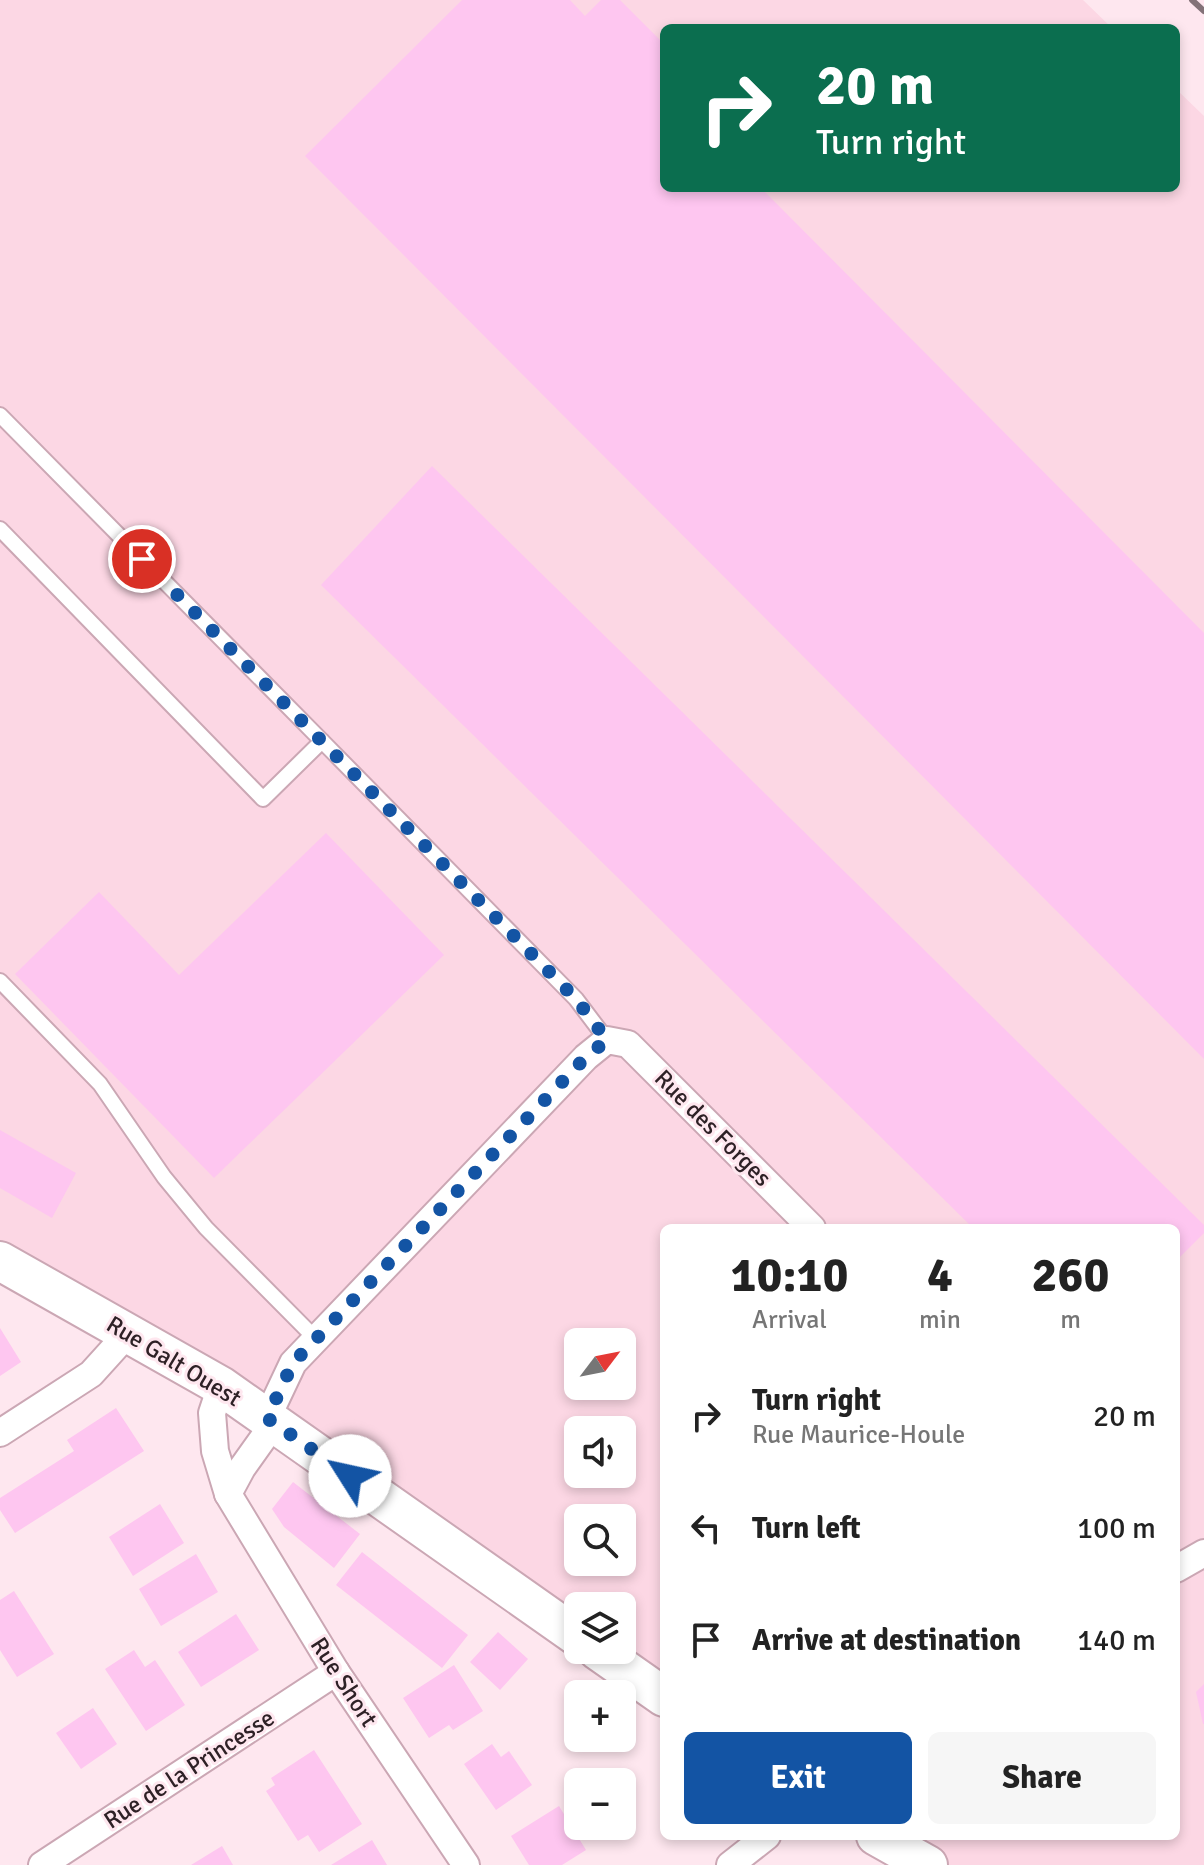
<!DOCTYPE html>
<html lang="en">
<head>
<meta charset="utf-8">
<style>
	:root { --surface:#fff; --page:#f6f6f6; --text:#222; --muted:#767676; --accent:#1354a4 }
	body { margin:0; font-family:Signika,sans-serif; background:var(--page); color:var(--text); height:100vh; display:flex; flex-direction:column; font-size:30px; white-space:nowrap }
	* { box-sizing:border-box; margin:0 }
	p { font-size:26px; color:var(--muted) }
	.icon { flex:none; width:44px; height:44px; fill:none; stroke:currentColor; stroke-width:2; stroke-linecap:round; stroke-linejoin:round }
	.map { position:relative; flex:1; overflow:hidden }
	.side { position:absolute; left:660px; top:1224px; width:520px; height:616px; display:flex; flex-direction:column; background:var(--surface); border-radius:12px; box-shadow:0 4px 12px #0003 }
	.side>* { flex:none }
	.guide { position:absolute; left:660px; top:24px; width:520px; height:168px; border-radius:12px; box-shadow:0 4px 12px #0003; background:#0b6e4f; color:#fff; overflow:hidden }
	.needle { width:52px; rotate:58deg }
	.tools { position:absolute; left:564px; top:1328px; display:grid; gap:16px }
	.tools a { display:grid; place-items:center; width:72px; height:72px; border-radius:12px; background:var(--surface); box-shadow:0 4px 12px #0003; font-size:40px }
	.pin { position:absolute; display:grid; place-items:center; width:68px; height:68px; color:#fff; margin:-34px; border:4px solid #fff; border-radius:50%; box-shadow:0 2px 8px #0007 }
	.me { position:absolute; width:88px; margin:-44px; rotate:305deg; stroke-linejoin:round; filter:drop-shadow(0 0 6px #0008) }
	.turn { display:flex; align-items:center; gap:28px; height:168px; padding:0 24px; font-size:36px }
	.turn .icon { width:104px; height:104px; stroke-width:2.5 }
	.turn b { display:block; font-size:56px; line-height:68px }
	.eta { display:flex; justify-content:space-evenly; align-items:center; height:136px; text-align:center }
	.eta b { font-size:48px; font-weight:800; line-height:56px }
	.action { display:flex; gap:16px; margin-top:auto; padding:16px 24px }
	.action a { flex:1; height:92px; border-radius:12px; background:var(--accent); color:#fff; font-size:32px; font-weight:800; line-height:92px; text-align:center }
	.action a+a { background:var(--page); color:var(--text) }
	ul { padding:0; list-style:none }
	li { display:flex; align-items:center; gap:24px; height:112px; padding:0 24px }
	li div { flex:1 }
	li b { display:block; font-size:30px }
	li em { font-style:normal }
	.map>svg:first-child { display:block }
	.built { fill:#fcd7e4; fill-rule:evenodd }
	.building { fill:#fec6f0 }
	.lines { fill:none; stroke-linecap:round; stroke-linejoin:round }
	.service-casing { stroke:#cba7b4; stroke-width:18 }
	.minor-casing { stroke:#cba7b4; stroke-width:30 }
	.secondary-casing { stroke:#cba7b4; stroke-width:42 }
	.service { stroke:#fff; stroke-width:14 }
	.minor { stroke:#fff; stroke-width:26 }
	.secondary { stroke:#fff; stroke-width:38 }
	.rail { stroke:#837278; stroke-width:6 }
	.route { stroke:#1354a4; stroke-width:14; stroke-dasharray:0 25.2 }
	.labels { text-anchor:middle; stroke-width:6; stroke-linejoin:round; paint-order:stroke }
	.street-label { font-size:24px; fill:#2e2126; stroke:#fee7ef }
</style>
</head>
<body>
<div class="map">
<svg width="1204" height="1865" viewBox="0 0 1204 1865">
	<rect width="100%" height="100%" fill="#fee7ef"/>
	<path class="built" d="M0,0H1083L1112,28H664V188H1176V89L1204,116V1865H928L876,1836H1176V1228H664V1697L622,1650V1606H578V1637L0,1261ZM578,1342H622V1386H578ZM578,1430H622V1474H578ZM578,1518H622V1562H578Z"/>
	<g class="building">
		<polygon points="462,0 570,0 585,16 601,0 620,0 664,44 664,188 761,188 1204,633 1204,1059 305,156"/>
		<polygon points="432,466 1204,1225 1204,1233 1176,1261 1176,1228 973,1228 321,585"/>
		<polygon points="326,833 444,955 214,1178 15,974 99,892 179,975"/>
		<polygon points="0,1130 76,1173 52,1218 0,1188"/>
		<polygon points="0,1328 21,1362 0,1376"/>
		<polygon points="116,1408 144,1451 15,1533 0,1510 0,1498 74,1451 67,1440"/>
		<polygon points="293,1482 360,1534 334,1568 284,1527 272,1509"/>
		<polygon points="160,1504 184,1543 133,1576 109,1537"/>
		<polygon points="362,1552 468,1635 442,1668 336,1585"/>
		<polygon points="196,1554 218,1592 161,1626 139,1589"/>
		<polygon points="14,1591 54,1654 17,1677 0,1650 0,1600"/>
		<polygon points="236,1614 259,1650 201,1687 178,1652"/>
		<polygon points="498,1632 528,1659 500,1690 470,1662"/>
		<polygon points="134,1650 145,1667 155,1660 185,1705 146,1731 105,1669"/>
		<polygon points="454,1665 483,1711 453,1730 449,1725 429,1738 403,1698"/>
		<polygon points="1204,1684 1204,1724 1203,1724 1196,1692"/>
		<polygon points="93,1708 117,1744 81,1769 56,1733"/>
		<polygon points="492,1744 501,1757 509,1751 532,1785 496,1810 464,1764"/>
		<polygon points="314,1750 362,1824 319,1852 308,1835 298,1841 266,1791 275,1785 271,1778"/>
		<polygon points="559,1806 586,1850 562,1865 529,1865 511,1836"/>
		<polygon points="372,1840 387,1865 331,1865"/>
		<polygon points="222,1846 233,1865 191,1865"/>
	</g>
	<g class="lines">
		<defs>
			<g id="service">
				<polyline points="0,415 322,741"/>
				<polyline points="0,529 263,799 322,741 576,999 607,1040"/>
				<polyline points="0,981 100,1084 164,1177 206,1228 316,1339"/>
			</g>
			<g id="minor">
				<polyline points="221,1386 212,1413 215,1451 228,1494 336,1672 466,1865"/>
				<polyline points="267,1418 293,1363 586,1057 607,1040 628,1044 812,1228"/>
				<polyline points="0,1433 91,1374 129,1332"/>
				<polyline points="228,1494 242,1468 274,1423"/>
				<polyline points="1176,1569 1204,1553"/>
				<polyline points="42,1865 336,1672"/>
				<polyline points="730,1865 767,1836"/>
			</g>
			<g id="secondary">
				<polyline points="0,1261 221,1386 578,1637"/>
				<polyline points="597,1650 664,1697"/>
				<polyline points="876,1836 928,1865"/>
			</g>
		</defs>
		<use href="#service" class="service-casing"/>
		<use href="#minor" class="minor-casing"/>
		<use href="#secondary" class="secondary-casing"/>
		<use href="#service" class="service"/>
		<use href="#minor" class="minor"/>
		<use href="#secondary" class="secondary"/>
		<polyline class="rail" points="1192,0 1204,11"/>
	</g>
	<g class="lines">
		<polyline class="route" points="142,559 576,999 607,1040 586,1057 293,1363 267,1418 350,1476"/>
	</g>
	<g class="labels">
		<g class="street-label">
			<text transform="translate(713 1128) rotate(45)" y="8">Rue des Forges</text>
			<text transform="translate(174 1361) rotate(31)" y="8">Rue Galt Ouest</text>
			<text transform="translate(344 1682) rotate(57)" y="8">Rue Short</text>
			<text transform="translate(189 1769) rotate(-33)" y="8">Rue de la Princesse</text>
		</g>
	</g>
</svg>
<div class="tools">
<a><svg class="needle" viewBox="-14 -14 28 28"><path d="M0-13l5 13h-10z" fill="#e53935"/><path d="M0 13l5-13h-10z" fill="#767676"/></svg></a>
<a><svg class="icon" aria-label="sound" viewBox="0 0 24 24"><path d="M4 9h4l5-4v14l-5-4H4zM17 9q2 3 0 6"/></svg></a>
<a><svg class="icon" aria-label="search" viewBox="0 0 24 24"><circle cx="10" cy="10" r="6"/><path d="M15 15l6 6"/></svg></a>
<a><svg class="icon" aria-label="layers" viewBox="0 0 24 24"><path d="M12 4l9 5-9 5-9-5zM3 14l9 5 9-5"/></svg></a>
<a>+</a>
<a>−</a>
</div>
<div class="pin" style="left:142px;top:559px;background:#d93025"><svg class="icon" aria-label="arrive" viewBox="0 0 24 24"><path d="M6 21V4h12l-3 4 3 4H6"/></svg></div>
<svg class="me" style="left:350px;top:1476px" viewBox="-20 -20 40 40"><circle r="19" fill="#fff"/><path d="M0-13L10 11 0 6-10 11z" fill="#1354a4"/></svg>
<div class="guide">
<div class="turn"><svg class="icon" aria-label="right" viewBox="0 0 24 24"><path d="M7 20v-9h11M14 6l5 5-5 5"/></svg><div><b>20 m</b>Turn right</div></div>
</div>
<section class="side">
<div class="eta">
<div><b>10:10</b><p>Arrival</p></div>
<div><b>4</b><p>min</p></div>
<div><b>260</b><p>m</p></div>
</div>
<ul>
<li><svg class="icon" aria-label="right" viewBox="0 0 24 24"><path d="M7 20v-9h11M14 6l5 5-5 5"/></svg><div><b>Turn right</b><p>Rue Maurice-Houle</p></div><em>20 m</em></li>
<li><svg class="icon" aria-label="left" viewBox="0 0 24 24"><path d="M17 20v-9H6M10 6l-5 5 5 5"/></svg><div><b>Turn left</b></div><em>100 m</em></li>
<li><svg class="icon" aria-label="arrive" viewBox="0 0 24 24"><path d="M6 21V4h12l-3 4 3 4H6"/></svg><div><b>Arrive at destination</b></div><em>140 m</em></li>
</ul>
<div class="action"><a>Exit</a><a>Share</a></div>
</section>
</div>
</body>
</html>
